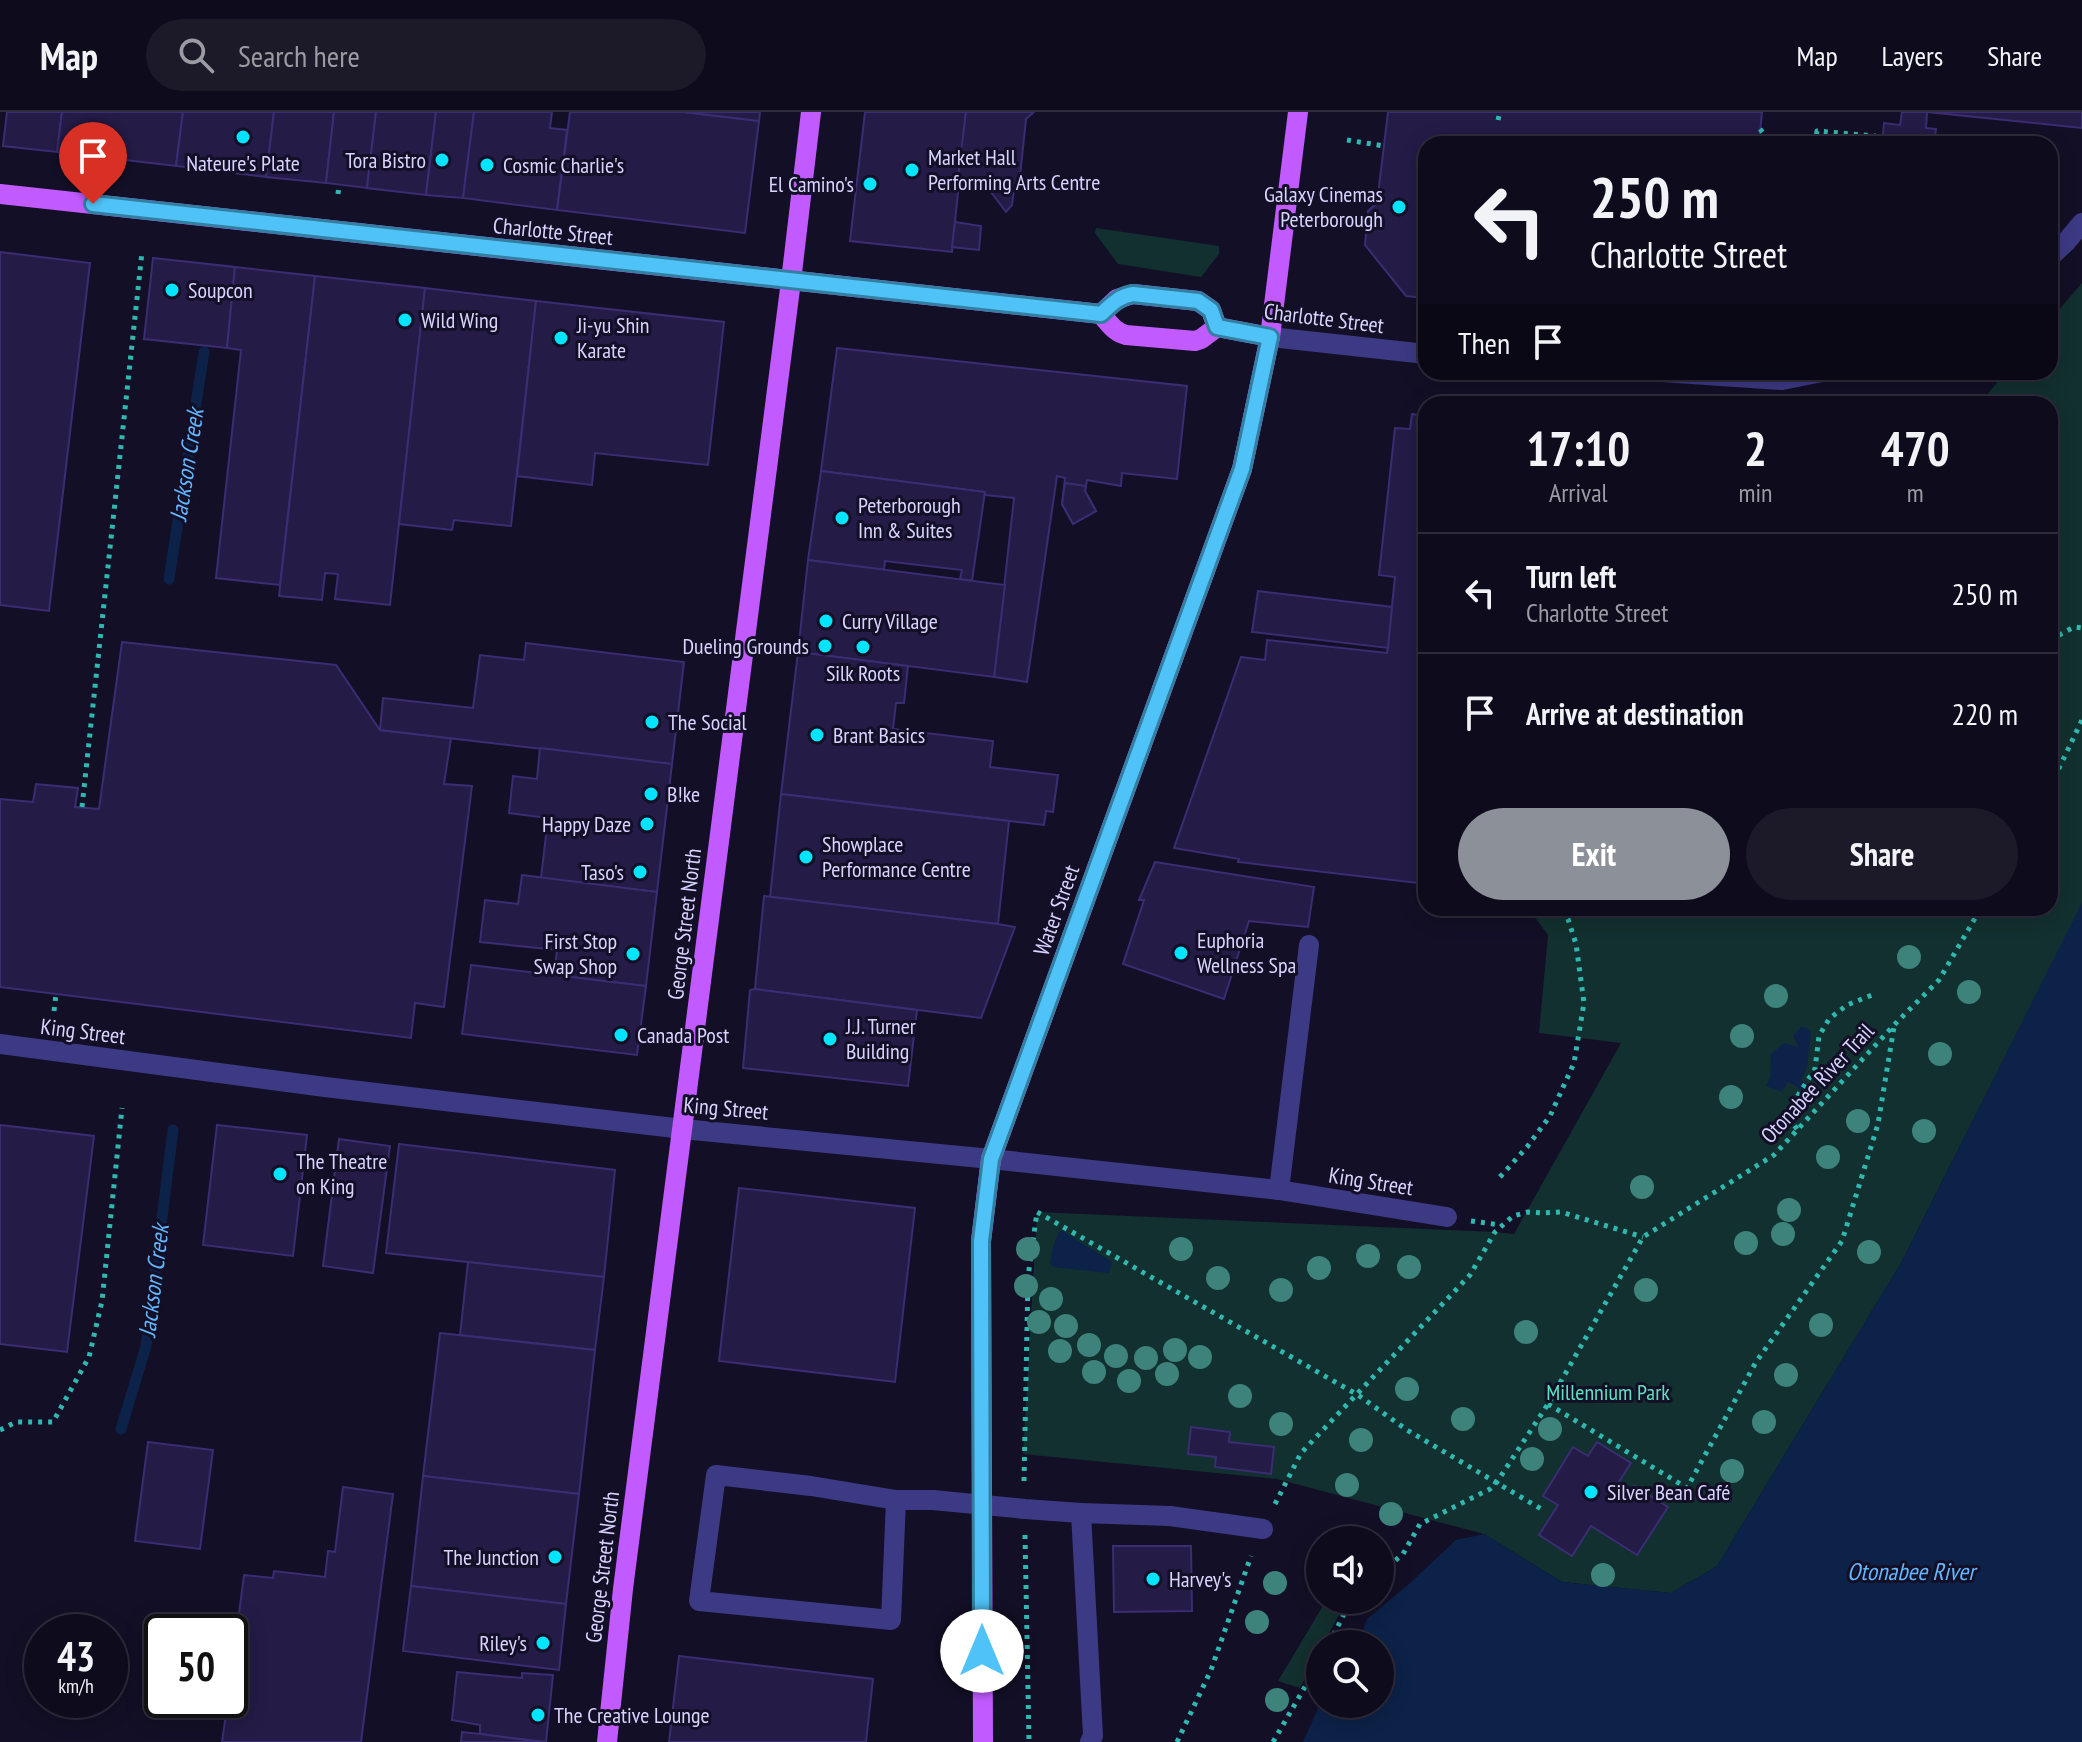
<!DOCTYPE html>
<html lang="en">
<head>
<meta charset="utf-8">
<style>
	:root { --surface:#0e0b1c; --page:#1c1929; --text:#f1f3f6; --muted:#9b9ba3; --line:#2e2b3b; --accent:#8c9099 }
	body { margin:0; font-family:"PT Sans Narrow",sans-serif; background:var(--page); color:var(--text); height:100vh; display:flex; flex-direction:column; font-size:30px; white-space:nowrap }
	* { box-sizing:border-box; margin:0 }
	p { font-size:26px; color:var(--muted) }
	.icon { flex:none; width:44px; height:44px; fill:none; stroke:currentColor; stroke-width:2; stroke-linecap:round; stroke-linejoin:round }
	.map { position:relative; flex:1; overflow:hidden }
	.side { position:absolute; left:1418px; top:284px; width:640px; height:520px; display:flex; flex-direction:column; background:var(--surface); border-radius:24px; box-shadow:0 4px 20px #0003,0 0 0 2px var(--line) }
	.side>* { flex:none }
	.top-card { position:absolute; left:1418px; top:24px; width:640px; height:244px; border-radius:24px; box-shadow:0 4px 20px #0003,0 0 0 2px var(--line); background:#0e0b1c; color:var(--text); overflow:hidden }
	.buttons { position:absolute; left:1306px; top:1414px; display:grid; gap:16px }
	.buttons a { display:grid; place-items:center; width:88px; height:88px; border-radius:50%; background:var(--surface); box-shadow:0 4px 20px #0003,0 0 0 2px var(--line); font-size:40px }
	.speed { position:absolute; left:24px; top:1502px; display:flex; gap:16px; font-size:40px; font-weight:700; text-align:center }
	.speed>* { display:grid; place-content:center; width:104px; height:104px; border-radius:50%; background:var(--surface); box-shadow:0 4px 20px #0003,0 0 0 2px var(--line); line-height:1 }
	.speed small { font-size:20px; font-weight:400 }
	.speed .limit { border:4px solid #111; border-radius:12px; background:#fff; color:#111 }
	.pin { position:absolute; display:grid; place-items:center; width:68px; height:68px; color:#fff; margin:-82px -34px; border-radius:50% 50% 50% 0; rotate:-45deg; box-shadow:0 0 8px #0007 }
	.pin .icon { rotate:45deg }
	.me { position:absolute; width:88px; margin:-44px; rotate:0deg; stroke-linejoin:round; filter:drop-shadow(0 0 6px #0008) }
	.turn { display:flex; align-items:center; gap:28px; height:168px; padding:0 40px; font-size:36px }
	.turn .icon { width:104px; height:104px; stroke-width:2.5 }
	.turn b { display:block; font-size:56px; line-height:68px }
	.then { display:flex; align-items:center; height:76px; padding:0 40px; background:#0003; gap:16px; font-size:30px }
	.eta { display:flex; justify-content:space-evenly; align-items:center; height:136px; text-align:center }
	.eta b { font-size:48px; font-weight:700; line-height:56px }
	.button { display:flex; gap:16px; margin-top:auto; padding:16px 40px }
	.button a { flex:1; height:92px; border-radius:48px; background:var(--accent); color:#fff; font-size:32px; font-weight:700; line-height:92px; text-align:center }
	.button a+a { background:var(--page); color:var(--text) }
	ul { padding:0; list-style:none }
	li { display:flex; align-items:center; gap:24px; height:120px; padding:0 40px; border-top:2px solid var(--line) }
	li div { flex:1 }
	li b { display:block; font-size:30px }
	li em { font-style:normal }
	header { display:flex; align-items:center; gap:48px; box-sizing:border-box; height:112px; padding:0 40px; background:var(--surface); border-bottom:2px solid var(--line) }
	header strong { font-size:38px }
	nav { display:flex; gap:44px; margin-inline-start:auto; font-size:28px }
	.search { width:560px; height:72px; background:var(--page); display:flex; align-items:center; gap:20px; box-sizing:border-box; padding:0 28px; border-radius:44px; color:var(--muted); font-size:30px }
	.map>svg:first-child { display:block }
	.green { fill:#12302f }
	.water { fill:#0c2248 }
	.lines { fill:none; stroke-linecap:round; stroke-linejoin:round }
	.stream { stroke:#0c2248; stroke-width:11 }
	.building { fill:#241b47; stroke:#3b2d73; stroke-width:2 }
	.path { stroke:#2fb8b0; stroke-width:5; stroke-dasharray:4 6; stroke-linecap:butt }
	.minor { stroke:#3d3a85; stroke-width:20 }
	.major { stroke:#c25bff; stroke-width:20 }
	.tree { fill:#3d827b }
	.route-casing { stroke:#337fa1; stroke-width:20 }
	.route { stroke:#4fc3f7; stroke-width:14 }
	.poi-dot { fill:#00e5ff; stroke:#130f26; stroke-width:3 }
	.labels { text-anchor:middle; stroke-width:6; stroke-linejoin:round; paint-order:stroke }
	.poi-label { font-size:22px; fill:#d9d4ff; stroke:#130f26; text-anchor:start }
	.street-label { font-size:22px; fill:#d9d4ff; stroke:#130f26 }
	.park-label { font-size:22px; fill:#5fe0c0; stroke:#130f26 }
	.water-label { font-size:24px; font-style:italic; fill:#62b6ff; stroke:#130f26 }
</style>
</head>
<body>
<header>
<strong>Map</strong>
<div class="search"><svg class="icon" aria-label="search" viewBox="0 0 24 24"><circle cx="10" cy="10" r="6"/><path d="M15 15l6 6"/></svg>Search here</div>
<nav><a>Map</a><a>Layers</a><a>Share</a></nav>
</header>
<div class="map">
<svg width="2082" height="1630" viewBox="0 0 2082 1630">
	<rect width="100%" height="100%" fill="#130f26"/>
	<g class="green">
		<polygon points="1096,116 1219,134 1219,142 1201,165 1118,152 1095,121"/>
		<polygon points="2082,171 2082,792 1901,1151 1717,1454 1671,1481 1562,1470 1484,1422 1277,1367 1023,1342 1037,1100 1495,1120 1514,1122 1621,931 1539,921 1548,823 1528,796 2050,796 2050,292 1979,292 2006,260 2050,260 2050,208"/>
		<polygon points="1324,1492 1340,1501 1323,1532 1320,1532 1320,1538 1300,1576 1278,1569"/>
	</g>
	<g class="water">
		<polygon points="2082,791 2082,1630 1303,1630 1320,1592 1380,1592 1380,1532 1358,1532 1367,1507 1410,1471 1456,1428 1484,1422 1562,1470 1671,1481 1717,1454 1901,1151"/>
		<path d="M1801,915L1807,916L1811,920L1807,955L1801,968L1817,979V983L1810,989C1801,982 1802,975 1788,970L1782,980L1766,974L1770,965L1771,942L1784,931L1799,935L1793,924Z"/>
		<path d="M1061,1118L1112,1150L1109,1161L1053,1155L1050,1151C1052,1139 1054,1128 1061,1118Z"/>
	</g>
	<g class="lines">
		<g class="stream">
			<polyline points="169,467 204,240"/>
			<polyline points="121,1317 146,1234 173,1018"/>
		</g>
	</g>
	<g class="building">
		<polygon points="7,0 62,0 57,40 3,34"/>
		<polygon points="62,0 183,0 176,54 57,40"/>
		<polygon points="183,0 274,0 266,65 176,54"/>
		<polygon points="274,0 334,0 326,71 266,65"/>
		<polygon points="334,0 376,0 367,76 326,71"/>
		<polygon points="376,0 436,0 426,83 367,76"/>
		<polygon points="436,0 474,0 463,86 426,83"/>
		<polygon points="474,0 552,0 550,16 567,18 557,98 463,86"/>
		<polygon points="570,0 684,0 759,9 745,121 557,98"/>
		<polygon points="684,0 760,0 759,9"/>
		<polygon points="865,0 966,0 952,140 850,129"/>
		<polygon points="966,0 1034,0 1026,7 1019,74 1014,77 1012,93 1006,100 981,67 958,65"/>
		<polygon points="1388,0 1762,0 1759,32 1426,32 1426,186 1406,184 1365,133 1368,99 1377,91"/>
		<polygon points="1902,0 1927,0 1926,16 1936,17 1934,32 1882,32 1884,11 1900,13"/>
		<polygon points="1924,0 2082,0 2082,16 1927,0"/>
		<polygon points="955,110 981,114 979,138 952,135"/>
		<polygon points="0,140 90,151 49,499 0,493"/>
		<polygon points="153,146 235,155 227,236 144,227"/>
		<polygon points="235,155 315,164 280,473 216,466 241,238 227,236"/>
		<polygon points="315,164 425,176 390,493 335,487 338,462 325,461 322,488 279,484"/>
		<polygon points="425,176 536,189 511,414 454,408 452,418 399,412"/>
		<polygon points="536,189 724,210 708,353 595,341 592,373 517,364"/>
		<polygon points="837,236 1187,274 1177,367 1122,361 1121,374 1087,368 1085,379 1096,399 1073,412 1062,392 1065,366 1057,364 1027,570 994,565 1014,386 984,383 985,380 821,359"/>
		<polygon points="1412,302 1426,304 1426,772 1238,750 1239,747 1174,736 1241,545 1265,548 1267,528 1387,541 1395,465 1379,463 1395,316 1410,317"/>
		<polygon points="821,359 985,380 972,469 960,467 962,458 885,449 884,458 808,448"/>
		<polygon points="1065,371 1086,374 1085,379 1096,399 1073,412 1062,392"/>
		<polygon points="808,448 1005,473 994,565 798,540"/>
		<polygon points="1258,479 1392,495 1388,536 1252,520"/>
		<polygon points="122,530 336,553 380,618 451,626 444,672 472,674 444,895 415,891 411,926 0,875 0,687 33,690 36,672 78,676 75,695 99,697"/>
		<polygon points="526,531 684,550 672,652 380,618 383,586 473,596 480,543 524,548"/>
		<polygon points="798,540 908,554 904,591 896,591 893,617 993,629 990,655 1058,663 1053,700 1046,699 1044,713 781,682"/>
		<polygon points="540,636 672,652 657,780 541,766 548,706 509,701 513,664 537,667"/>
		<polygon points="781,682 1009,709 998,812 770,785"/>
		<polygon points="1155,750 1314,775 1308,815 1249,809 1224,887 1123,852 1144,788 1139,788"/>
		<polygon points="522,763 657,780 646,874 554,863 557,838 480,830 485,788 518,792"/>
		<polygon points="764,784 998,812 1015,815 981,906 755,877"/>
		<polygon points="471,853 646,874 637,943 462,922"/>
		<polygon points="755,877 917,898 908,974 743,956 750,878"/>
		<polygon points="0,1013 94,1024 67,1240 0,1232"/>
		<polygon points="217,1013 307,1023 293,1144 203,1133"/>
		<polygon points="339,1027 390,1034 373,1161 323,1154"/>
		<polygon points="399,1032 615,1058 604,1165 386,1141"/>
		<polygon points="739,1076 915,1096 895,1270 719,1249"/>
		<polygon points="468,1150 604,1165 595,1238 460,1223"/>
		<polygon points="440,1221 595,1238 579,1382 423,1364"/>
		<polygon points="1191,1315 1230,1320 1229,1330 1274,1335 1271,1362 1215,1355 1216,1345 1188,1342"/>
		<polygon points="148,1330 213,1338 200,1437 135,1429"/>
		<polygon points="1597,1330 1631,1351 1617,1373 1630,1381 1634,1374 1668,1395 1637,1443 1591,1414 1572,1444 1539,1423 1558,1393 1543,1384 1573,1335 1588,1344"/>
		<polygon points="423,1364 579,1382 566,1492 411,1474"/>
		<polygon points="343,1375 393,1382 361,1630 222,1630 228,1588 230,1588 230,1571 244,1463 273,1466 274,1459 325,1465 328,1439 335,1440"/>
		<polygon points="1113,1434 1191,1434 1192,1499 1114,1500"/>
		<polygon points="411,1474 566,1492 559,1558 403,1539"/>
		<polygon points="679,1544 873,1567 866,1630 669,1630"/>
		<polygon points="457,1560 522,1566 522,1561 553,1563 546,1630 480,1622 480,1613 452,1608"/>
		<polygon points="462,1620 480,1622 540,1630 461,1630"/>
	</g>
	<g class="lines">
		<g class="path">
			<polyline points="1498,8 1500,0"/>
			<polyline points="1760,17 1772,32"/>
			<polyline points="1347,28 1384,34"/>
			<polyline points="1815,32 1817,19 1875,24 1875,32"/>
			<polyline points="338,82 339,73"/>
			<polyline points="2050,528 2074,515 2082,516"/>
			<polyline points="2050,675 2082,608"/>
			<polyline points="82,695 142,140"/>
			<polyline points="54,899 56,882"/>
			<polyline points="1797,1017 1786,1002 1815,957 1819,924 1829,907 1847,893 1872,883"/>
			<polyline points="1500,1065 1527,1035 1550,1004 1574,951 1584,891 1576,832 1568,807 1559,796"/>
			<polyline points="1471,1109 1501,1113"/>
			<polyline points="1548,1292 1687,1376 1756,1250 1842,1129 1878,1012 1894,915"/>
			<polyline points="0,1318 16,1310 53,1310 89,1245 102,1189 122,996"/>
			<polyline points="1024,1369 1028,1165 1037,1100 1358,1283 1407,1318 1543,1398"/>
			<polyline points="1275,1392 1301,1341 1470,1163 1495,1120 1513,1104 1528,1100 1542,1101 1561,1100 1643,1125"/>
			<polyline points="1025,1423 1029,1630"/>
			<polyline points="1380,1461 1403,1442 1420,1412 1490,1377 1497,1370 1548,1292 1643,1125 1774,1043 1895,912 1939,868 1981,796"/>
			<polyline points="1329,1532 1351,1488"/>
			<polyline points="1177,1630 1211,1558 1251,1444"/>
			<polyline points="1273,1630 1320,1549"/>
		</g>
		<g class="minor">
			<polyline points="2050,145 2066,130 2082,111"/>
			<polyline points="1270,225 1426,242"/>
			<polyline points="1662,260 1782,268 1822,260"/>
			<polyline points="0,932 325,975 683,1017 991,1047 1279,1078 1447,1105"/>
			<polyline points="1279,1078 1309,833"/>
			<polyline points="896,1388 891,1508 699,1489 716,1363 811,1374 896,1388 933,1388 1025,1397 1081,1401"/>
			<polyline points="1090,1630 1093,1624 1081,1401 1170,1404 1263,1417"/>
		</g>
		<g class="major">
			<path d="M0,82L1101,202C1109,211 1114,220 1126,223L1195,229L1201,227L1217,215L1270,225"/>
			<polyline points="1101,202 1117,187 1133,182 1198,189 1211,198 1217,215"/>
			<polyline points="607,1630 623,1477 791,169 811,0"/>
			<polyline points="983,1630 981,1129 991,1047 1242,357 1270,225 1298,0"/>
		</g>
	</g>
	<g class="tree">
		<circle cx="1909" cy="845" r="12"/>
		<circle cx="1969" cy="880" r="12"/>
		<circle cx="1776" cy="884" r="12"/>
		<circle cx="1742" cy="924" r="12"/>
		<circle cx="1940" cy="942" r="12"/>
		<circle cx="1731" cy="985" r="12"/>
		<circle cx="1858" cy="1009" r="12"/>
		<circle cx="1924" cy="1019" r="12"/>
		<circle cx="1828" cy="1045" r="12"/>
		<circle cx="1642" cy="1075" r="12"/>
		<circle cx="1789" cy="1098" r="12"/>
		<circle cx="1783" cy="1122" r="12"/>
		<circle cx="1746" cy="1131" r="12"/>
		<circle cx="1028" cy="1137" r="12"/>
		<circle cx="1181" cy="1137" r="12"/>
		<circle cx="1869" cy="1140" r="12"/>
		<circle cx="1368" cy="1144" r="12"/>
		<circle cx="1409" cy="1155" r="12"/>
		<circle cx="1319" cy="1156" r="12"/>
		<circle cx="1218" cy="1166" r="12"/>
		<circle cx="1026" cy="1174" r="12"/>
		<circle cx="1281" cy="1178" r="12"/>
		<circle cx="1646" cy="1178" r="12"/>
		<circle cx="1051" cy="1187" r="12"/>
		<circle cx="1039" cy="1210" r="12"/>
		<circle cx="1821" cy="1213" r="12"/>
		<circle cx="1066" cy="1214" r="12"/>
		<circle cx="1526" cy="1220" r="12"/>
		<circle cx="1089" cy="1233" r="12"/>
		<circle cx="1175" cy="1238" r="12"/>
		<circle cx="1060" cy="1239" r="12"/>
		<circle cx="1116" cy="1244" r="12"/>
		<circle cx="1200" cy="1245" r="12"/>
		<circle cx="1146" cy="1246" r="12"/>
		<circle cx="1094" cy="1260" r="12"/>
		<circle cx="1167" cy="1262" r="12"/>
		<circle cx="1786" cy="1263" r="12"/>
		<circle cx="1129" cy="1269" r="12"/>
		<circle cx="1407" cy="1277" r="12"/>
		<circle cx="1240" cy="1284" r="12"/>
		<circle cx="1463" cy="1307" r="12"/>
		<circle cx="1764" cy="1310" r="12"/>
		<circle cx="1281" cy="1312" r="12"/>
		<circle cx="1550" cy="1317" r="12"/>
		<circle cx="1361" cy="1328" r="12"/>
		<circle cx="1532" cy="1347" r="12"/>
		<circle cx="1732" cy="1359" r="12"/>
		<circle cx="1347" cy="1373" r="12"/>
		<circle cx="1391" cy="1402" r="12"/>
		<circle cx="1603" cy="1463" r="12"/>
		<circle cx="1275" cy="1471" r="12"/>
		<circle cx="1257" cy="1510" r="12"/>
		<circle cx="1277" cy="1588" r="12"/>
	</g>
	<g class="lines">
		<defs>
			<path id="route" d="M93,92L1101,202C1111,193 1119,184 1133,182L1198,189L1211,198L1217,215L1270,225L1242,357L991,1047L981,1129L982,1539"/>
		</defs>
		<use href="#route" class="route-casing"/>
		<use href="#route" class="route"/>
	</g>
	<g class="poi-dot">
		<circle cx="243" cy="25" r="8"/>
		<circle cx="442" cy="48" r="8"/>
		<circle cx="487" cy="53" r="8"/>
		<circle cx="912" cy="58" r="8"/>
		<circle cx="870" cy="72" r="8"/>
		<circle cx="1399" cy="95" r="8"/>
		<circle cx="172" cy="178" r="8"/>
		<circle cx="405" cy="208" r="8"/>
		<circle cx="561" cy="226" r="8"/>
		<circle cx="842" cy="406" r="8"/>
		<circle cx="826" cy="509" r="8"/>
		<circle cx="825" cy="534" r="8"/>
		<circle cx="863" cy="535" r="8"/>
		<circle cx="652" cy="610" r="8"/>
		<circle cx="817" cy="623" r="8"/>
		<circle cx="651" cy="682" r="8"/>
		<circle cx="647" cy="712" r="8"/>
		<circle cx="806" cy="745" r="8"/>
		<circle cx="640" cy="760" r="8"/>
		<circle cx="1181" cy="841" r="8"/>
		<circle cx="633" cy="842" r="8"/>
		<circle cx="621" cy="923" r="8"/>
		<circle cx="830" cy="927" r="8"/>
		<circle cx="280" cy="1062" r="8"/>
		<circle cx="1591" cy="1380" r="8"/>
		<circle cx="555" cy="1445" r="8"/>
		<circle cx="1153" cy="1467" r="8"/>
		<circle cx="543" cy="1531" r="8"/>
		<circle cx="538" cy="1603" r="8"/>
	</g>
	<g class="labels">
		<g class="poi-label">
			<text x="928" y="53">Market Hall<tspan x="928" dy="25">Performing Arts Centre</tspan></text>
			<text x="426" y="56" text-anchor="end">Tora Bistro</text>
			<text x="243" y="59" text-anchor="middle">Nateure's Plate</text>
			<text x="503" y="61">Cosmic Charlie's</text>
			<text x="854" y="80" text-anchor="end">El Camino's</text>
			<text x="1383" y="90" text-anchor="end">Galaxy Cinemas<tspan x="1383" dy="25">Peterborough</tspan></text>
			<text x="188" y="186">Soupcon</text>
			<text x="421" y="216">Wild Wing</text>
			<text x="577" y="221">Ji-yu Shin<tspan x="577" dy="25">Karate</tspan></text>
			<text x="858" y="401">Peterborough<tspan x="858" dy="25">Inn &amp; Suites</tspan></text>
			<text x="842" y="517">Curry Village</text>
			<text x="809" y="542" text-anchor="end">Dueling Grounds</text>
			<text x="863" y="569" text-anchor="middle">Silk Roots</text>
			<text x="668" y="618">The Social</text>
			<text x="833" y="631">Brant Basics</text>
			<text x="667" y="690">B!ke</text>
			<text x="631" y="720" text-anchor="end">Happy Daze</text>
			<text x="822" y="740">Showplace<tspan x="822" dy="25">Performance Centre</tspan></text>
			<text x="624" y="768" text-anchor="end">Taso's</text>
			<text x="1197" y="836">Euphoria<tspan x="1197" dy="25">Wellness Spa</tspan></text>
			<text x="617" y="837" text-anchor="end">First Stop<tspan x="617" dy="25">Swap Shop</tspan></text>
			<text x="846" y="922">J.J. Turner<tspan x="846" dy="25">Building</tspan></text>
			<text x="637" y="931">Canada Post</text>
			<text x="296" y="1057">The Theatre<tspan x="296" dy="25">on King</tspan></text>
			<text x="1607" y="1388">Silver Bean Café</text>
			<text x="539" y="1453" text-anchor="end">The Junction</text>
			<text x="1169" y="1475">Harvey's</text>
			<text x="527" y="1539" text-anchor="end">Riley's</text>
			<text x="554" y="1611">The Creative Lounge</text>
		</g>
		<g class="street-label">
			<text transform="translate(553 119) rotate(6)" y="8">Charlotte Street</text>
			<text transform="translate(1324 206) rotate(7)" y="8">Charlotte Street</text>
			<text transform="translate(1056 798) rotate(-70)" y="8">Water Street</text>
			<text transform="translate(684 812) rotate(-83)" y="8">George Street North</text>
			<text transform="translate(83 919) rotate(7)" y="8">King Street</text>
			<text transform="translate(1817 971) rotate(-47)" y="8">Otonabee River Trail</text>
			<text transform="translate(726 996) rotate(5)" y="8">King Street</text>
			<text transform="translate(1371 1069) rotate(9)" y="8">King Street</text>
			<text transform="translate(602 1455) rotate(-83)" y="8">George Street North</text>
		</g>
		<g class="park-label">
			<text x="1608" y="1288">Millennium Park</text>
		</g>
		<g class="water-label">
			<text transform="translate(187 353) rotate(-81)" y="8">Jackson Creek</text>
			<text transform="translate(154 1169) rotate(-83)" y="8">Jackson Creek</text>
			<text x="1911" y="1468">Otonabee River</text>
		</g>
	</g>
</svg>
<div class="buttons">
<a><svg class="icon" aria-label="sound" viewBox="0 0 24 24"><path d="M4 9h4l5-4v14l-5-4H4zM17 9q2 3 0 6"/></svg></a>
<a><svg class="icon" aria-label="search" viewBox="0 0 24 24"><circle cx="10" cy="10" r="6"/><path d="M15 15l6 6"/></svg></a>
</div>
<div class="speed"><div>43<small>km/h</small></div><div class="limit">50</div></div>
<div class="pin" style="left:93px;top:92px;background:#d93025"><svg class="icon" aria-label="arrive" viewBox="0 0 24 24"><path d="M6 21V4h12l-3 4 3 4H6"/></svg></div>
<svg class="me" style="left:982px;top:1539px" viewBox="-20 -20 40 40"><circle r="19" fill="#fff"/><path d="M0-13L10 11 0 6-10 11z" fill="#4fc3f7"/></svg>
<div class="top-card">
<div class="turn"><svg class="icon" aria-label="left" viewBox="0 0 24 24"><path d="M17 20v-9H6M10 6l-5 5 5 5"/></svg><div><b>250 m</b>Charlotte Street</div></div>
<div class="then">Then<svg class="icon" aria-label="arrive" viewBox="0 0 24 24"><path d="M6 21V4h12l-3 4 3 4H6"/></svg></div>
</div>
<section class="side">
<div class="eta">
<div><b>17:10</b><p>Arrival</p></div>
<div><b>2</b><p>min</p></div>
<div><b>470</b><p>m</p></div>
</div>
<ul>
<li><svg class="icon" aria-label="left" viewBox="0 0 24 24"><path d="M17 20v-9H6M10 6l-5 5 5 5"/></svg><div><b>Turn left</b><p>Charlotte Street</p></div><em>250 m</em></li>
<li><svg class="icon" aria-label="arrive" viewBox="0 0 24 24"><path d="M6 21V4h12l-3 4 3 4H6"/></svg><div><b>Arrive at destination</b></div><em>220 m</em></li>
</ul>
<div class="button"><a>Exit</a><a>Share</a></div>
</section>
</div>
</body>
</html>
